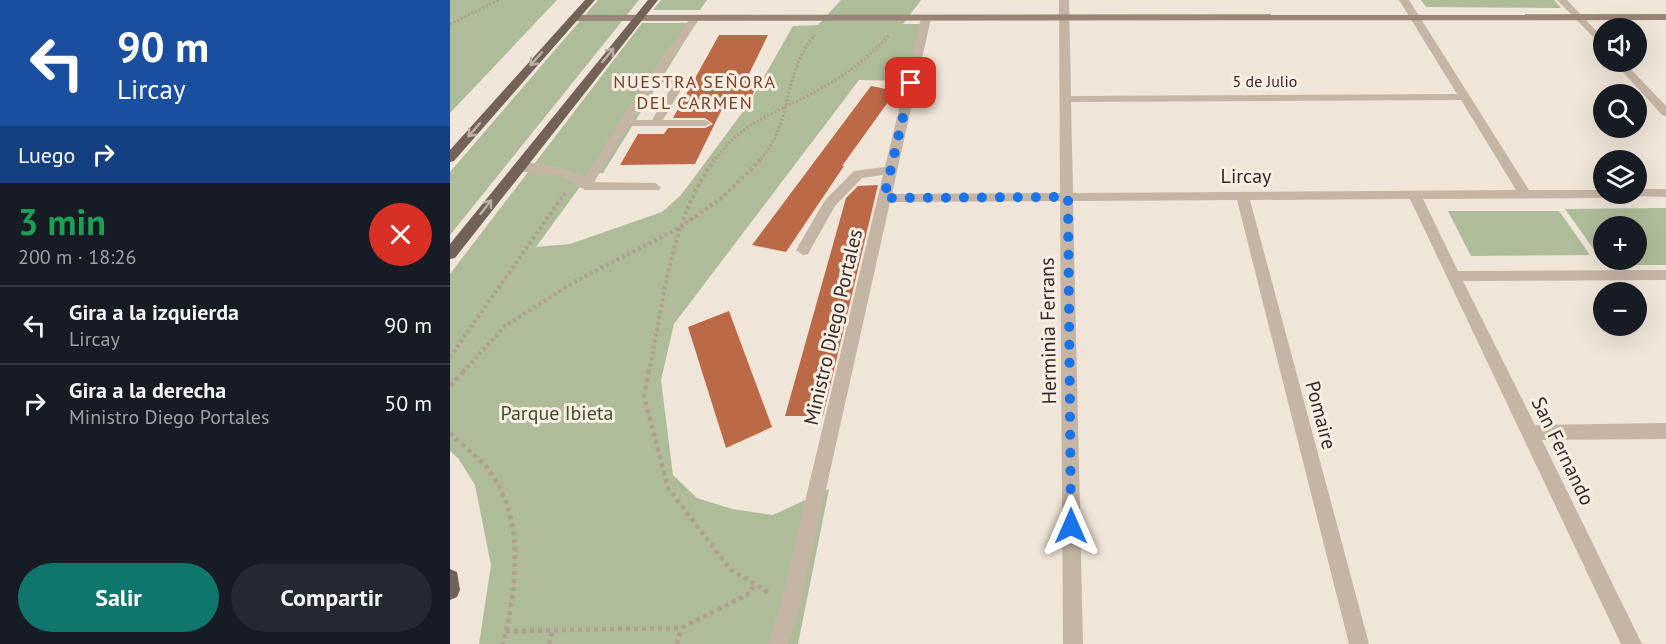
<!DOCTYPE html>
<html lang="es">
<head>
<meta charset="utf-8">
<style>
	:root { --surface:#171b24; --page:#242831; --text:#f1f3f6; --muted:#9ea1a6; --line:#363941; --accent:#0f766e }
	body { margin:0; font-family:"PT Sans",sans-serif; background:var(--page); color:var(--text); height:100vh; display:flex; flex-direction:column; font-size:22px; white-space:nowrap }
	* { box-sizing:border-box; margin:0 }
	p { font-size:20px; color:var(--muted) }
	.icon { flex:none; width:33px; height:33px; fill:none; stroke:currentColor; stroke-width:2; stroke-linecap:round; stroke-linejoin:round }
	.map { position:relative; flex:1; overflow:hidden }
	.drawer { display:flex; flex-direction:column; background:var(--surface); width:450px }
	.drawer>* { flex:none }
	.top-card { background:#1a4fa0; color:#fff; overflow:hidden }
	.buttons { position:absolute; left:1143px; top:18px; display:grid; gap:12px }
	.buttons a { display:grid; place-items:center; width:54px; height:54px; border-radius:50%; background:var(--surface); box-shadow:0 6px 24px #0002; font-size:30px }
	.pin { position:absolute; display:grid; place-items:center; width:51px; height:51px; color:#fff; margin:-26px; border-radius:12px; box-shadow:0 3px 9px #0006 }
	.me { position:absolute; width:66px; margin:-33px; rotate:0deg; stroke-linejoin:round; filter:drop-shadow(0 0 4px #0008) }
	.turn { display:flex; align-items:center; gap:21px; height:126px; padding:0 18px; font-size:27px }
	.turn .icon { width:78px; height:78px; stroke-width:2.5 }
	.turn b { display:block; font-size:42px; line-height:51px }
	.then { display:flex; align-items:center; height:57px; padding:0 18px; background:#0003; gap:12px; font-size:22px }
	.round { display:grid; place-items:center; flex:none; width:63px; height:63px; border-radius:32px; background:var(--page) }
	.headline { display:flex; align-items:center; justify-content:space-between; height:102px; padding:0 18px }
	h1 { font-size:36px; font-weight:600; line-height:45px; color:#1e9e55 }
	.action { display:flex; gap:12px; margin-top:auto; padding:12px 18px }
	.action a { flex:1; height:69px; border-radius:36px; background:var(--accent); color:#fff; font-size:24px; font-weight:600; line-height:69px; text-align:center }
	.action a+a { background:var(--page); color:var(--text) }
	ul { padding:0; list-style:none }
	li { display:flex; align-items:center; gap:18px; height:78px; padding:0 18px; border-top:2px solid var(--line) }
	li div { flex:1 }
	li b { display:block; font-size:22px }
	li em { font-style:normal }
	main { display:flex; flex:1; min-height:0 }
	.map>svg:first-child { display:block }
	.green { fill:#afbc99; fill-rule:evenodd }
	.building { fill:#bc6948 }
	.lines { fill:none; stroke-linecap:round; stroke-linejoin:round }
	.path-far2 { stroke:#b19f90; stroke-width:3; stroke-dasharray:2 2; stroke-linecap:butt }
	.path-far1 { stroke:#b19f90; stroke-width:4; stroke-dasharray:3 3; stroke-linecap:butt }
	.path { stroke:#b19f90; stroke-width:4.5; stroke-dasharray:4 4; stroke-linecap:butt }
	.lane { fill:#c5b5a5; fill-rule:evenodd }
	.street { fill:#c5b5a5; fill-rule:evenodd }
	.secondary { fill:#998577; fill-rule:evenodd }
	.primary { fill:#736258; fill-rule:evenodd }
	.oneway { stroke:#bcb0a5 }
	.route { stroke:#1a73e8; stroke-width:10; stroke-dasharray:0 18 }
	.labels { text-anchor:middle; stroke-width:6; stroke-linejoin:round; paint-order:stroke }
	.far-street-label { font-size:16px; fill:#322a26; stroke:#f7efe4 }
	.far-neighbourhood-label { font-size:18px; letter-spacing:1.5px; fill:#7a3d25; stroke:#f7efe4 }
	.street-label { font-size:20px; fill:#322a26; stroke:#f7efe4 }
	.park-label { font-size:20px; fill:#404e2b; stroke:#f7efe4 }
</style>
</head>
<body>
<main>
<section class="drawer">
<div class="top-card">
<div class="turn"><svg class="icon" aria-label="left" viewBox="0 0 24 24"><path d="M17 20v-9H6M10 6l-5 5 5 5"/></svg><div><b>90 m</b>Lircay</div></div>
<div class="then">Luego<svg class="icon" aria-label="right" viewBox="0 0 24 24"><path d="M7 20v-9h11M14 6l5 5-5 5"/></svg></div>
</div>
<div class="headline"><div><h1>3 min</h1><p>200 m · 18:26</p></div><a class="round" style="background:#d93025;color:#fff"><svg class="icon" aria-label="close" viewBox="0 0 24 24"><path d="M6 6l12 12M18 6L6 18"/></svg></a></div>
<ul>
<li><svg class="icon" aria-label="left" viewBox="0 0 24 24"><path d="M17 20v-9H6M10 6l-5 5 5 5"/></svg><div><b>Gira a la izquierda</b><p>Lircay</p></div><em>90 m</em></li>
<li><svg class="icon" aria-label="right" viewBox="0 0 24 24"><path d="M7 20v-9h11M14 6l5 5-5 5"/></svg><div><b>Gira a la derecha</b><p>Ministro Diego Portales</p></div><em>50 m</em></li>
</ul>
<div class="action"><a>Salir</a><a>Compartir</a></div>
</section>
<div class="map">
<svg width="1216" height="644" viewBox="0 0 1216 644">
	<rect width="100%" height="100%" fill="#efe5d8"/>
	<g class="green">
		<polygon points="0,0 107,0 0,113"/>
		<polygon points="148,0 189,0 0,235 0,172"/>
		<polygon points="211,0 257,0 250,10 203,10"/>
		<polygon points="391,0 471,0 453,24 476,24 465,81 409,80 224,324 211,380 223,475 247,498 282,509 323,515 379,489 348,644 29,644 41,565 25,485 8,458 0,451 0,274 192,23 246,23 153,173 140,173 86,247 120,244 212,212 231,195 298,105 343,26 368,25"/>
		<polygon points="971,0 1104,0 1111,8 976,7"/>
		<path d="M1216,208V265H1155L1115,209ZM1186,226V260H1154V226Z"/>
		<polygon points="998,211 1109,211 1140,255 1021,256"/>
	</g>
	<g class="building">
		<polygon points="269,35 318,35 296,80 309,80 298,105 274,105 245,164 170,165 188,134 214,134 218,128 255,128 263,124 255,118 223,118"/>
		<polygon points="421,86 446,91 392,166 394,166 336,252 302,245"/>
		<polygon points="428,185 373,416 335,416 396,198 408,186"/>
		<polygon points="279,311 322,427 276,448 238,327"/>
	</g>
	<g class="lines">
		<g class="path-far2">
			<polyline points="0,24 49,0"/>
			<path d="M263,162C292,122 320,116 361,94C391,78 417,60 439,35"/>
			<path d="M308,162C343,127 332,72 365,35"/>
		</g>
		<g class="path-far1">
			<polyline points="0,357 115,193"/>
			<polyline points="13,372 55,326 124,282 229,228 273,197 310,160"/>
			<path d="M199,372C214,299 220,222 264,160"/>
		</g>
		<g class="path">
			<polyline points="199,370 194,396 218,488 280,569 319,593"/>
			<polyline points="0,386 15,370"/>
			<path d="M0,433C13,446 29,457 40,472C76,520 66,590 53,644"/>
			<polyline points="56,631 231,628 297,595 305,585"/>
			<polyline points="99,644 103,629"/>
			<polyline points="227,644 231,628"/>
		</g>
		<path class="lane" d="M242,16L250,18L209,77H228L235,83L213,120H255L261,123L255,126H179L144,182L205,183L211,187L209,190H135L109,175L63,171L61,168C73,156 121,168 134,178L196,80ZM204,83H224L202,120H183Z"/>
		<g class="street">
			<path d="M609,0H619L621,96L1007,94L949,0H959L1079,190H1154V194H1163L1157,198L973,199L1008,271L1216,270V280L1013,281L1085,425L1216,423V439L1092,440L1192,644H1171L960,199L800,200L919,644H899L787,200L623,201L633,644H613L610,201L440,202L350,606L338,644H318L330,606L433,175L412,178L385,206L358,254L353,255L346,250L375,200L404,171L435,167L471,18L476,15L481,18L442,194L610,193ZM1011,100L1066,190L623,193L621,102Z"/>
			<polygon points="1107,0 1117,0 1154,39 1154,48"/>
			<polygon points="1164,62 1174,62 1216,106 1216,116 1212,115"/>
			<polygon points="1186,189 1216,189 1216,197 1181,196 1180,194 1186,194"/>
		</g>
		<polygon class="secondary" points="1216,14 1216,20 123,21 118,18 123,15"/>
		<g class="primary">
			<polygon points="135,0 145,0 4,161 0,162 0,150"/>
			<polygon points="198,0 208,0 5,258 0,259 0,244"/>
			<polygon points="0,569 7,572 10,590 7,597 0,600"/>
		</g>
	</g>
	<defs><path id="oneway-shaft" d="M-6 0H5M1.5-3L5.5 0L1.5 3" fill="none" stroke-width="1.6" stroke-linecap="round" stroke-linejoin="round" transform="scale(1.5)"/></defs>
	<g class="oneway">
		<use href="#oneway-shaft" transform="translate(158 55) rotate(-51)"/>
		<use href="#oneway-shaft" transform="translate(86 59) rotate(132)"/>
		<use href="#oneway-shaft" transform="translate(24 130) rotate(131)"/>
		<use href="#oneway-shaft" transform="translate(36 207) rotate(-52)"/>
	</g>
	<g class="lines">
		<polyline class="route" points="461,83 434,198 618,197 621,526"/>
	</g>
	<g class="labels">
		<g class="far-street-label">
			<text x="815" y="87">5 de Julio</text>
		</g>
		<g class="far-neighbourhood-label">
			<text x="245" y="88">NUESTRA SEÑORA<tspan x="245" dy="21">DEL CARMEN</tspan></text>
		</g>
		<g class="street-label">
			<text x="796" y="183">Lircay</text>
			<text transform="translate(383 327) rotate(-77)" y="7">Ministro Diego Portales</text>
			<text transform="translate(598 331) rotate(-91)" y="7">Herminia Ferrans</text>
			<text transform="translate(871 415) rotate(75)" y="7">Pomaire</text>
			<text transform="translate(1113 451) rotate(64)" y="7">San Fernando</text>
		</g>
		<g class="park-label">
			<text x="107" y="420">Parque Ibieta</text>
		</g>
	</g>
</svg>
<div class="buttons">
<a><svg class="icon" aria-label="sound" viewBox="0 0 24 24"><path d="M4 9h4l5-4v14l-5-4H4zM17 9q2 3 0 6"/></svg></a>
<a><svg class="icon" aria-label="search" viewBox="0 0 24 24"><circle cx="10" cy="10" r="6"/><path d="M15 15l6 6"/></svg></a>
<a><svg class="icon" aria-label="layers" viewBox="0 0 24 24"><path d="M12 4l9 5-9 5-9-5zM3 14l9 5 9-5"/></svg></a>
<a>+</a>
<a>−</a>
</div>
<div class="pin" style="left:461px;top:83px;background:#d93025"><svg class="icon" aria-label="arrive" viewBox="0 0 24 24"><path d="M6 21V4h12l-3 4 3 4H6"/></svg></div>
<svg class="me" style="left:621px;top:526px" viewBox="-20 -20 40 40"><path d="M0-17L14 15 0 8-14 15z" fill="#1a73e8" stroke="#fff" stroke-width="4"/></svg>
</div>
</main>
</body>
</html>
